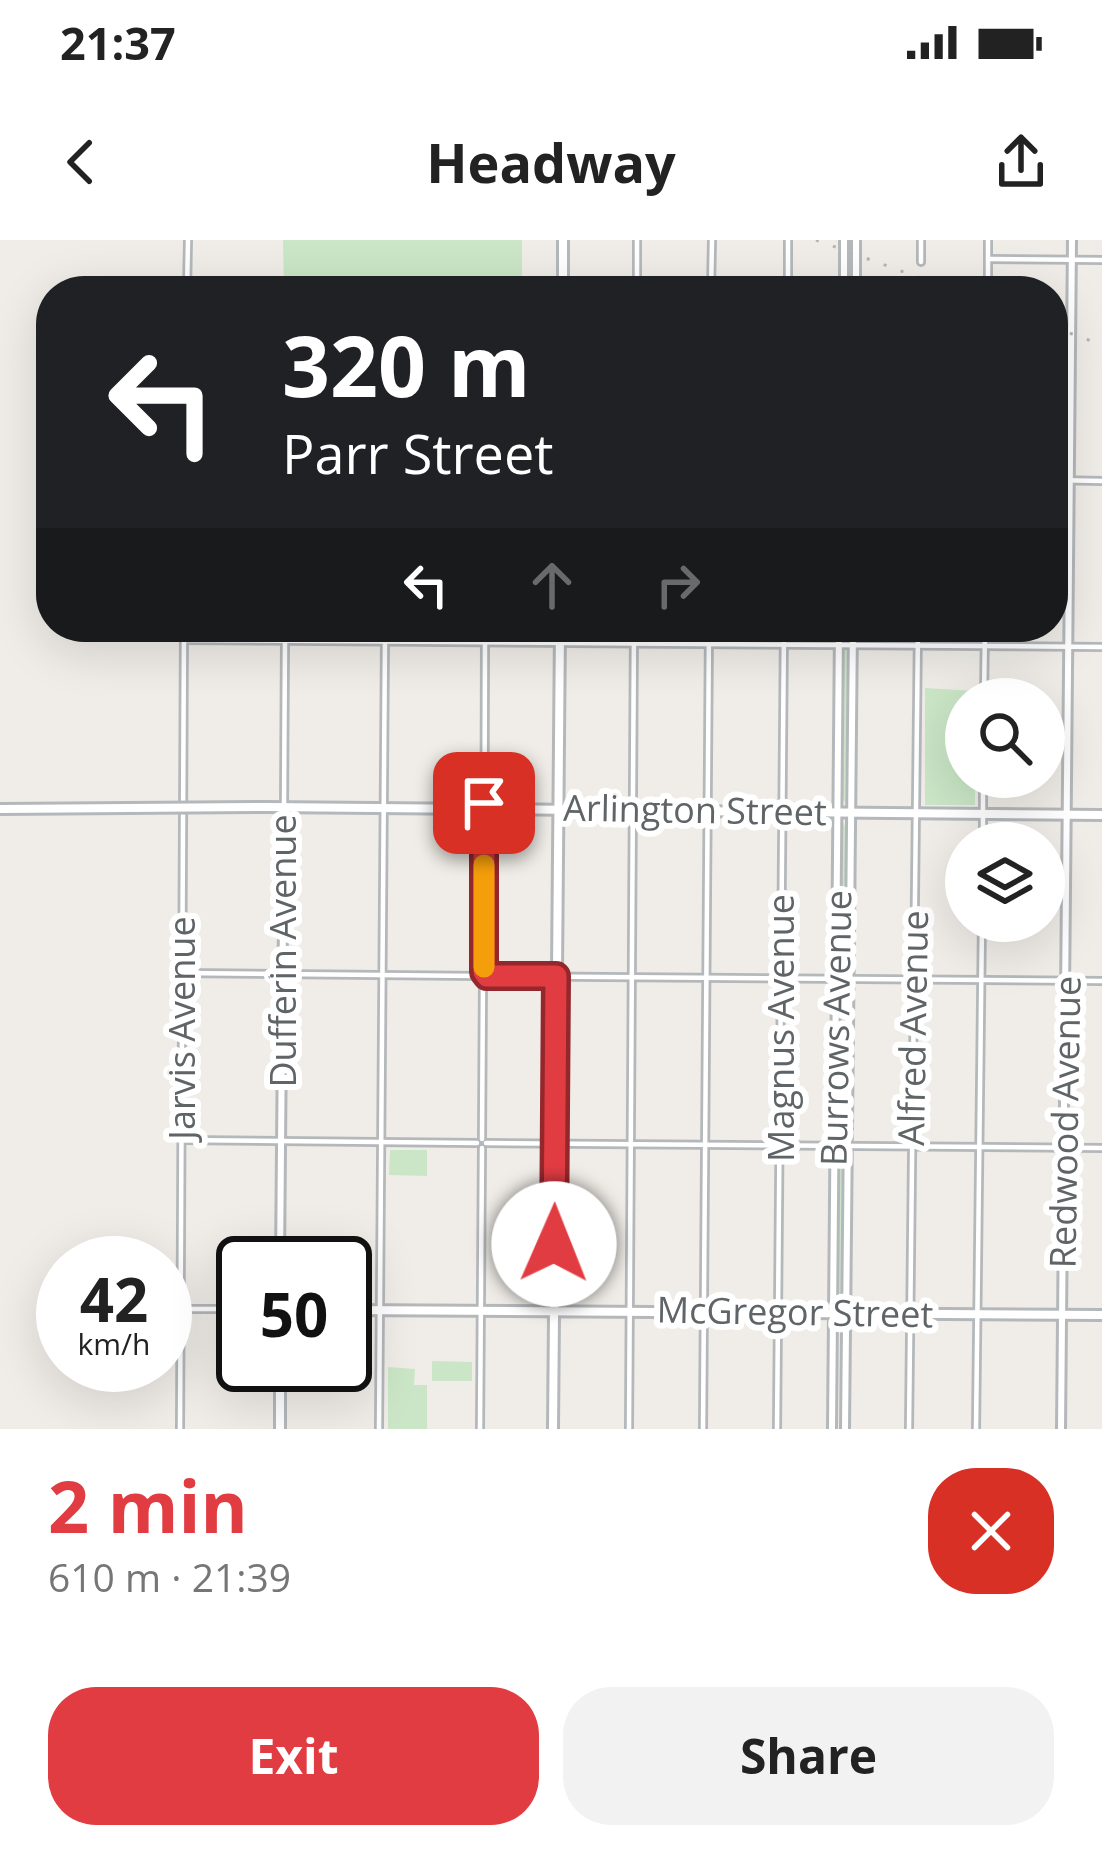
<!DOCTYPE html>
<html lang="en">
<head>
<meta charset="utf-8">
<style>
	:root { --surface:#fff; --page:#f2f2f2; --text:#222; --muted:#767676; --accent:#e23c43 }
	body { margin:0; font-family:"Open Sans",sans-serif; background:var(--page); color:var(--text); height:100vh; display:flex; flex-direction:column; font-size:45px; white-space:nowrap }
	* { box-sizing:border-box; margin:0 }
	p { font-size:39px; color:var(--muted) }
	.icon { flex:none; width:66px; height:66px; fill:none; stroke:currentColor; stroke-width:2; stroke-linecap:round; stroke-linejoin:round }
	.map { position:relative; height:1189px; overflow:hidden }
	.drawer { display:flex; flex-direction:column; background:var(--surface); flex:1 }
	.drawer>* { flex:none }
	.hud { position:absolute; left:36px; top:36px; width:1032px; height:366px; border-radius:48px; box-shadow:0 12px 48px #0002; background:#202124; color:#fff; overflow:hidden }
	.tools { position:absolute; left:945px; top:438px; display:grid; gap:24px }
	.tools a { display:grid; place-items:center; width:120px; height:120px; border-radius:50%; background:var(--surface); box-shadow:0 12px 48px #0002; font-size:60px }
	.speed { position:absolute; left:36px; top:996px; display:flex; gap:24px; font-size:60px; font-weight:700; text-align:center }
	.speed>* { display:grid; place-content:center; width:156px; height:156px; border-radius:50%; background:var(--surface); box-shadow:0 12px 48px #0002; line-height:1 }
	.speed small { font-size:30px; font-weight:400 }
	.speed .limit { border:6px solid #111; border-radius:18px; background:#fff; color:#111 }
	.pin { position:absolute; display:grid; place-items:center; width:102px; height:102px; color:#fff; margin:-51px; border-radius:24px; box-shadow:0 6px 18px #0006 }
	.me { position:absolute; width:132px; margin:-66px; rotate:1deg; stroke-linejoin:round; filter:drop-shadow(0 0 9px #0008) }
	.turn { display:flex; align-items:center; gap:42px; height:252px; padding:0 48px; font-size:54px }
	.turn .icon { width:156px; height:156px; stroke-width:2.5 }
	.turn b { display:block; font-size:84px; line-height:102px }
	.lanes { display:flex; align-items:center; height:114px; padding:0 48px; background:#0003; justify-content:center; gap:60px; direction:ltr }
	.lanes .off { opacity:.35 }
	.round { display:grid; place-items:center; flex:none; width:126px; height:126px; border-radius:48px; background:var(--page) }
	.headline { display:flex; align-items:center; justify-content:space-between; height:204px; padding:0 48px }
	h1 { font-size:72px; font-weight:700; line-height:90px; color:var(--accent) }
	.primary-button { display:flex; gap:24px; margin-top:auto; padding:24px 48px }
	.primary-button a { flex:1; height:138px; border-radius:48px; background:var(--accent); color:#fff; font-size:48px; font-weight:700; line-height:138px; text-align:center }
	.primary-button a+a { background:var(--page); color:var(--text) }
	.status { display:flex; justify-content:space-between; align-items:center; height:84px; padding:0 60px; background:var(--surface); direction:ltr }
	.status svg { height:33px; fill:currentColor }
	header { display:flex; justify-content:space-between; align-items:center; height:156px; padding:0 48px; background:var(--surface); font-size:54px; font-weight:700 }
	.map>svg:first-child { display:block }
	.green { fill:#cae6c6 }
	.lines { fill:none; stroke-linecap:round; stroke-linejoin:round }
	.minor-casing { stroke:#b5b8bb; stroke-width:10 }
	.tertiary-casing { stroke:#b5b8bb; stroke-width:12 }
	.secondary-casing { stroke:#b4b8bb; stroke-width:14 }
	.minor { stroke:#fff; stroke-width:4.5 }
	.tertiary { stroke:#fff; stroke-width:6 }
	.secondary { stroke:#fff; stroke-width:8 }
	.rail { stroke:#b4b5b5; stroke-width:3; stroke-dasharray:3 15; stroke-linecap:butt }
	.secondary-bridge-casing { stroke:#b4b8bb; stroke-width:14; stroke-linecap:butt }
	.secondary-bridge { stroke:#fff; stroke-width:8 }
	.route-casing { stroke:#93272c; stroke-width:30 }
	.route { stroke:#e23c43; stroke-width:21 }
	.slow { stroke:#f59e0b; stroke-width:21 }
	.labels { text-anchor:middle; stroke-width:12; stroke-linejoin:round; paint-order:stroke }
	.street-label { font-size:36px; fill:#5f6467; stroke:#fff }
</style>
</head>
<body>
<div class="status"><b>21:37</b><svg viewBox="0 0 49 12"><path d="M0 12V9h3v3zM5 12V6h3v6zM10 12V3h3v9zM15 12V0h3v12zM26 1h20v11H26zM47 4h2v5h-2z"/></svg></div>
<header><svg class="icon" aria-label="back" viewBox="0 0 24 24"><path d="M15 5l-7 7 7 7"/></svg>Headway<svg class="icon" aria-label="share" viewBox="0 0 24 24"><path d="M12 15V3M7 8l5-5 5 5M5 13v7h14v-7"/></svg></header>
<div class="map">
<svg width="1102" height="1189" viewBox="0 0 1102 1189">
	<rect width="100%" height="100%" fill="#f0ede8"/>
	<g class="green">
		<polygon points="283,0 522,0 522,51 284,51"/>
		<polygon points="289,387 422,387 421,392 289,394"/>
		<polygon points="846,409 849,412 845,563 841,551 843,412"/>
		<polygon points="925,448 975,451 975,459 966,459 966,537 975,537 975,565 925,565"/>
		<polygon points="843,582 847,591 846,732 842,736 839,732"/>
		<polygon points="843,743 845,900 841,903 838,899 840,746"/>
		<polygon points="390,910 427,910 427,936 389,935"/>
		<polygon points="840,910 844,913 841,1065 837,1060"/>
		<polygon points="432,1121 472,1122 472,1141 432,1141"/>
		<polygon points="388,1127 415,1129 414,1145 427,1145 427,1189 388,1189"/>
	</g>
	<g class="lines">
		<defs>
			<g id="minor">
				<polyline points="988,19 1102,20"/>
				<polyline points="921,22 921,0"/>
				<polyline points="187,51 188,0"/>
				<polyline points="637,51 637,0"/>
				<polyline points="711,51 712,0"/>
				<polyline points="788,51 788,0"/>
				<polyline points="988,51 988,0"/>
				<polyline points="1053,240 1102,241"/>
				<polyline points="184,400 1102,407"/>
				<polyline points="984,459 985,387"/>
				<polyline points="284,567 285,400"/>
				<polyline points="983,603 983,537"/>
				<polyline points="484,732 485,401"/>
				<polyline points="182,733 479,736"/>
				<polyline points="487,736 1102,741"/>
				<polyline points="482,899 483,739"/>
				<polyline points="181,900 477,903"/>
				<polyline points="486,903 1102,908"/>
				<polyline points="181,1069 243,1069"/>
				<polyline points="180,1189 184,387"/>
				<polyline points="379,1189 385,400"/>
				<polyline points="480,1189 482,908"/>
				<polyline points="629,1189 634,387"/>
				<polyline points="703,1189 709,387"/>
				<polyline points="777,1189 784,387"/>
				<polyline points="909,1189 918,387"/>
				<polyline points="976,1189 982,681"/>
			</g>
			<g id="tertiary">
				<polyline points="844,51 844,0"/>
				<polyline points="856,51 856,0"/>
				<polyline points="280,1023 284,567"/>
				<polyline points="832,1189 839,387"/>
				<polyline points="845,1189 853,387"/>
				<polyline points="1061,1189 1072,0"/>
			</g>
			<g id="secondary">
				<polyline points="563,51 563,0"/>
				<polyline points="266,567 1102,575"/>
				<polyline points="345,1070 1102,1075"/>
				<polyline points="280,1189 280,1125"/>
				<polyline points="553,1189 560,387"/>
			</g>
		</defs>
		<use href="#minor" class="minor-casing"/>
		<use href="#tertiary" class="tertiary-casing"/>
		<use href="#secondary" class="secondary-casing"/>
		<use href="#minor" class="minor"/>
		<use href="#tertiary" class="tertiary"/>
		<use href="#secondary" class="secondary"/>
		<g class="rail">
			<polyline points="816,0 956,51"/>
			<polyline points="1053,87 1102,105"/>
		</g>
		<defs>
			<polyline id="secondary-bridge" points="0,569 266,567"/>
		</defs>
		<use href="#secondary-bridge" class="secondary-bridge-casing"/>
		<use href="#secondary-bridge" class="secondary-bridge"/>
	</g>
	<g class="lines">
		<defs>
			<polyline id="route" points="484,563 484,732 487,736 556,736 554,1004"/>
		</defs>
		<use href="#route" class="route-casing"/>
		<use href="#route" class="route"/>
		<polyline class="slow" points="484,727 484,625"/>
	</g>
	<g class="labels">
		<g class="street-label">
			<text transform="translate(695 570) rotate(1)" y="13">Arlington Street</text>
			<text transform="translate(283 711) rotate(-90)" y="13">Dufferin Avenue</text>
			<text transform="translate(182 788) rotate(-90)" y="13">Jarvis Avenue</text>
			<text transform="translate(781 788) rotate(-90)" y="13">Magnus Avenue</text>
			<text transform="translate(836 788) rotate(-89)" y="13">Burrows Avenue</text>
			<text transform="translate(913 788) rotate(-89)" y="13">Alfred Avenue</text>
			<text transform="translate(1065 882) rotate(-89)" y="13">Redwood Avenue</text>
			<text transform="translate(795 1072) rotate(1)" y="13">McGregor Street</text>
		</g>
	</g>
</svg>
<div class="tools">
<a><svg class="icon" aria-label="search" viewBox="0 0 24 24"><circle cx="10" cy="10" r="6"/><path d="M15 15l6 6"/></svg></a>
<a><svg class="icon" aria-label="layers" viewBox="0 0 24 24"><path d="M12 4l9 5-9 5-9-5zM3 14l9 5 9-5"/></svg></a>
</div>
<div class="speed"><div>42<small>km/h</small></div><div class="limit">50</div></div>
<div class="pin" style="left:484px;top:563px;background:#d93025"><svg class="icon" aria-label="arrive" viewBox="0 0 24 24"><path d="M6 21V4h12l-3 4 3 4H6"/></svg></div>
<svg class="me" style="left:554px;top:1004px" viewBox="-20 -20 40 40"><circle r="19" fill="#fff"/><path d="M0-13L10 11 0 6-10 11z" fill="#e23c43"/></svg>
<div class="hud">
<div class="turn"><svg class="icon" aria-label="left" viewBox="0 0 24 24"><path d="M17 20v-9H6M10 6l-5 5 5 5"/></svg><div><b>320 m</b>Parr Street</div></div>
<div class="lanes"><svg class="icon" aria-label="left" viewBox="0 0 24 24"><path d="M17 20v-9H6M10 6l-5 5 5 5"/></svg><svg class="icon off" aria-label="ahead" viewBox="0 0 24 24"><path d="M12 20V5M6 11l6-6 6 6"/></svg><svg class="icon off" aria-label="right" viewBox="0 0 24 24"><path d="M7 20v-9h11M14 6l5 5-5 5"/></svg></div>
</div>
</div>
<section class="drawer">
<div class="headline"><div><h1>2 min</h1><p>610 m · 21:39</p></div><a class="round" style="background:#d93025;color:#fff"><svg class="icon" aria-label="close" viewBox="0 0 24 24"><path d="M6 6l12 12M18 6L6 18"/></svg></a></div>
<div class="primary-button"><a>Exit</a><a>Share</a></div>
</section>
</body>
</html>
